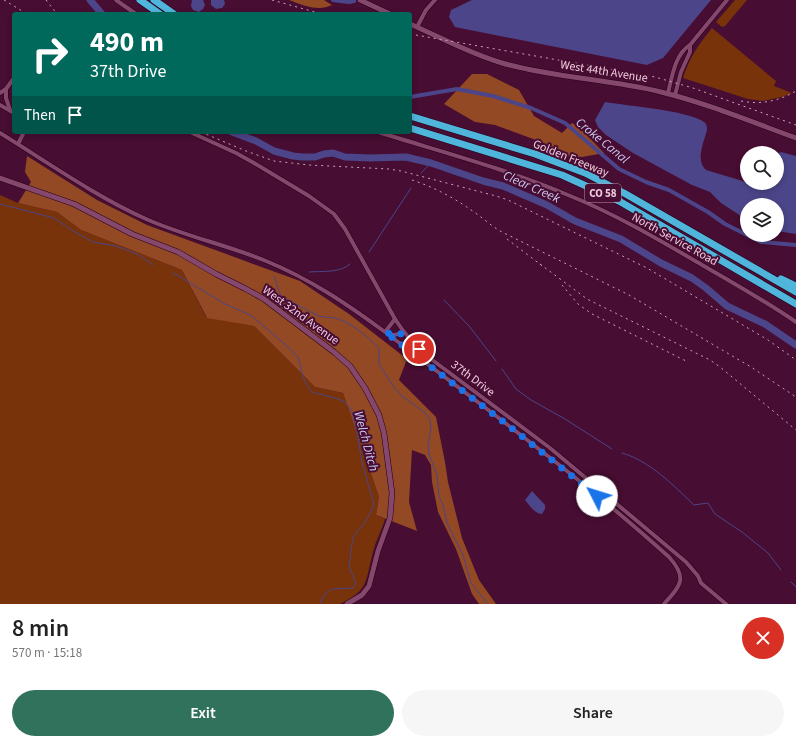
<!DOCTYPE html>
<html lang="en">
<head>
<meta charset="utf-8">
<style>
	:root { --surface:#fff; --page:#f6f6f6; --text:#222; --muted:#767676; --accent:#30725c }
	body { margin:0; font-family:"Source Sans 3",sans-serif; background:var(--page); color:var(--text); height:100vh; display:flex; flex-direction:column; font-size:15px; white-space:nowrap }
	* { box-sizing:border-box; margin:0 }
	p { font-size:13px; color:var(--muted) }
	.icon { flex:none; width:22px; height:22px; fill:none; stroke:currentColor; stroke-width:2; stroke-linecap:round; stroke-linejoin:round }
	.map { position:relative; height:604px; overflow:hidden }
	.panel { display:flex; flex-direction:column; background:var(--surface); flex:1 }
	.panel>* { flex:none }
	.banner { position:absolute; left:12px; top:12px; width:400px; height:122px; border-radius:4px; box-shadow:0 2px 6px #0003; background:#00695c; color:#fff; overflow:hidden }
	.controls { position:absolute; left:740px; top:146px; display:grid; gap:8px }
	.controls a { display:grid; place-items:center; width:44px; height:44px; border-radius:50%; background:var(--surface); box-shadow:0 2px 6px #0003; font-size:20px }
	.pin { position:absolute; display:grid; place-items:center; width:34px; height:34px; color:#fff; margin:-17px; border:2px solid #fff; border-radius:50%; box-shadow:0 1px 4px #0007 }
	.me { position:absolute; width:44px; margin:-22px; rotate:310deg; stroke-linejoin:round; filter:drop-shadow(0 0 3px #0008) }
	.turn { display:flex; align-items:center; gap:14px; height:84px; padding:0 12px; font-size:18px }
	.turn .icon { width:52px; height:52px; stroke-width:2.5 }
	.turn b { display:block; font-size:28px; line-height:34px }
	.then { display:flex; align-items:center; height:38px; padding:0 12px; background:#0003; gap:8px; font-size:15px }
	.round { display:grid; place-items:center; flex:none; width:42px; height:42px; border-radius:21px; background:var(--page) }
	.head { display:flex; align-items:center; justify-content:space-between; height:68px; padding:0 12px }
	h1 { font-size:24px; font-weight:600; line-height:30px }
	.cta { display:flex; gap:8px; margin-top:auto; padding:8px 12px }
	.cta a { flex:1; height:46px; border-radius:24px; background:var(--accent); color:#fff; font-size:16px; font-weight:600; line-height:46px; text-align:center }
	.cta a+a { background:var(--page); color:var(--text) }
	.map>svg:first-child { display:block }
	.green { fill:#78330a }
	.forest { fill:#924924 }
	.water { fill:#4c4589 }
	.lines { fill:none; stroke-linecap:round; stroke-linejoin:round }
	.stream { stroke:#4c4589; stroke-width:1 }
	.canal { stroke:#4c4589; stroke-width:4 }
	.river { stroke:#4c4589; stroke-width:7 }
	.minor-casing { stroke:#260018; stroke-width:5 }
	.tertiary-casing { stroke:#260018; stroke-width:6 }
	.motorway-casing { stroke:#260018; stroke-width:8 }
	.minor { stroke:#85476b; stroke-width:4 }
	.tertiary { stroke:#85476b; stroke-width:5 }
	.motorway { stroke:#50b5db; stroke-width:7 }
	.rail { stroke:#cca2b9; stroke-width:1; stroke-dasharray:2 4; stroke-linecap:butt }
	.route { stroke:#1a73e8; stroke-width:7; stroke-dasharray:0 12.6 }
	.labels { text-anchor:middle; stroke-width:4; stroke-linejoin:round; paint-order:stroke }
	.shield { fill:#470d32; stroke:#bd92aa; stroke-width:1 }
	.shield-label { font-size:11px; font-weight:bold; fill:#f0cbde }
	.street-label { font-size:12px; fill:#f0cbde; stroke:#470d32 }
	.water-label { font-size:13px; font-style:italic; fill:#cdccf5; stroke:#470d32 }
</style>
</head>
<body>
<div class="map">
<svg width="796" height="604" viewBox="0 0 796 604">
	<rect width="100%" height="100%" fill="#470d32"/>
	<g class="green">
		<polygon points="735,0 747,0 725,26 722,27 716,22"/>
		<path d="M712,28L776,81L774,86L792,93L782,97L763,101L748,99L683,78C689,58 699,44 712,28Z"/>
		<path d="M0,195L18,203L57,212L81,230L182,270L206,317L254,326L315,387L343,393L379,497L376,515L385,519C382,530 376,540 373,552C365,581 370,589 340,604H0Z"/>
	</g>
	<g class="forest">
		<path d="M289,0H324L332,5C318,12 302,5 289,0Z"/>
		<polygon points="472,74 487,74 519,90 534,116 562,133 572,123 581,129 604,153 582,157 549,155 544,143 495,125 475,122 444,104"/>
		<polygon points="27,156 97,200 147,225 300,281 349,314 407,359 399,380 436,417 445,462 448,482 462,538 479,580 496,604 479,604 472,594 456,549 438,512 432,482 431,465 425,455 412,450 409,502 417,531 376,515 379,497 343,393 315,387 254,326 207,318 182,270 81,230 57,212 18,203 31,182 25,172"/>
	</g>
	<g class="water">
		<polygon points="192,0 203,0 205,5 203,9 199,12 193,10 191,6"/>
		<polygon points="211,0 224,0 225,4 222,8 216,9 211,5"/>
		<polygon points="472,0 711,0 663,58 647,65 455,27 449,17 451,10"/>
		<path d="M605,102C628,106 686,110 704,122C707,124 707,127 707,130C704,142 695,160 706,170L756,185L761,183H777V154L781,152L796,156V234L777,231V205H747V220L721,203L710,192L692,185L633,153L606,135L598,127L595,120Z"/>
		<path d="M532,491L545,505V509L542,514C535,514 530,506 525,500Z"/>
	</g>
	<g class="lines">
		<g class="stream">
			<polyline points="421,173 431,163"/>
			<polyline points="0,204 54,218 73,231 93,242 116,246 137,254 153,265"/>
			<polyline points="369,252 411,188"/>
			<path d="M309,272C323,271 340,273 350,264"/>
			<polyline points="172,273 177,275 225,304 252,316 289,348 298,357 303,377 307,386 312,392 338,399 345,402 348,406 352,412 357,432 362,462 374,505 366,521 353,537 349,566 356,584 353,588 332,589 324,595 320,604"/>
			<path d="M274,276L280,294L284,298C295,303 306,310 317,315C324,318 329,317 335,318C352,323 367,336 379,348V364L393,386L402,396L425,413L430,419L431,429L428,445L429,454L437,475L439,496L443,505L447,523L463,555L471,583L488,604"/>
			<polyline points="444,300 469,326 496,361"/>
			<polyline points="502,369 516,389 531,400 565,419 612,449"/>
			<path d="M622,453C650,461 673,485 694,505L708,503L715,514L742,532L768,553L781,570"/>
			<polyline points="791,582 796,587"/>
		</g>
		<g class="canal">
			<polyline points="333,0 349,2 354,1"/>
			<polyline points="410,97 457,89 493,96 531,108 565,123 619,169 646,182 669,190 708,212 725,224 761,242 796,245"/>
		</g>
		<g class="river">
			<polyline points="90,0 102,14"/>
			<polyline points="232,132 256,141 274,151 293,156 302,157 315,157 324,154 333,153 345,157 370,158 406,157 431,163 483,181 503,186 547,205 575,221 621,239 661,263 692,278 706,288 727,306 765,324 796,345"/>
		</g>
		<defs>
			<g id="minor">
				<polyline points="116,0 136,14"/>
				<polyline points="417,27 426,10 435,0"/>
				<polyline points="6,89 6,98 10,110"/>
				<polyline points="0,93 6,89 14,78"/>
				<path d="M668,93C672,77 675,54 690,45L727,0"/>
				<polyline points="675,95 681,72 690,52 690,45"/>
				<polyline points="0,105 14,113"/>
				<path d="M190,132L236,153L254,163L309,196L334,214L345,229L395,319C404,333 414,345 427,356L550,448L686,562L698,576L701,583L726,604"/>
				<path d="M378,132C442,152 507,169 568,195C613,213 656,238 697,262C730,281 764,300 796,322"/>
				<path d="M0,133C47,162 95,196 146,219C184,236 227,245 266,261C310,279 347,304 385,332L395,319"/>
				<polyline points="18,144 24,132"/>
				<path d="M385,332C481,405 579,476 669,557C688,578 681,585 664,604"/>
				<polyline points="387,333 394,335 404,333"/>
			</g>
			<g id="tertiary">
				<polyline points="360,0 390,14"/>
				<path d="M410,24C440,37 470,54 502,63C554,78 609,79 661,92C706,103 752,122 796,138"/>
				<polyline points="0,178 74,204 132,234 178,252 216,274 246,289 264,299 334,352 350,366 365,388 379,415 384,433 392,493 390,518 378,551 369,586 362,595 347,604"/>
			</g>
			<g id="motorway">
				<polyline points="140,0 160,14"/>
				<polyline points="154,0 174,14"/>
				<polyline points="410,116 535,154 585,173 624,193 796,292"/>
				<polyline points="410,128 562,175 619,201 796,304"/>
				<polyline points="781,279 796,286"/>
			</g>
		</defs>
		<use href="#minor" class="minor-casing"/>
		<use href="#tertiary" class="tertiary-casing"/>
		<use href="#motorway" class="motorway-casing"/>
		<use href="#minor" class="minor"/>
		<use href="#tertiary" class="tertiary"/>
		<use href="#motorway" class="motorway"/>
		<g class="rail">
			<polyline points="4,0 27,14"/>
			<polyline points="46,0 57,14"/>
			<polyline points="272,0 322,14"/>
			<polyline points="410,34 655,77 693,88 796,125"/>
			<path d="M741,101C761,105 779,101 796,91"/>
			<polyline points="201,132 246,151 274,161 309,165 389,169 401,171 496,196 508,200 647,268 768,340 796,360"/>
			<path d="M412,180C433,187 453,197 471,210C482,217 491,226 502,232L629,295L751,367L796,397"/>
			<polyline points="507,239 545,268"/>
			<polyline points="540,264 587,299 710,360 720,367 796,430"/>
			<polyline points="562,285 578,304 592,314 686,361"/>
		</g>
	</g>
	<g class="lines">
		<polyline class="route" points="419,349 404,333 394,335 385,332 509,426 597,496"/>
	</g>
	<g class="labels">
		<rect class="shield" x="585" y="184" width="36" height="18" rx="3"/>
		<g class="shield-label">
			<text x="603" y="197">CO 58</text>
		</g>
		<g class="street-label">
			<text transform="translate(604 71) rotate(9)" y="4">West 44th Avenue</text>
			<text transform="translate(571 158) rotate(22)" y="4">Golden Freeway</text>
			<text transform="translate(675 239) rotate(29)" y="4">North Service Road</text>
			<text transform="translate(301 315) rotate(36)" y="4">West 32nd Avenue</text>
			<text transform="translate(473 378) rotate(37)" y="4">37th Drive</text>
		</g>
		<g class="water-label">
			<text transform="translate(603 140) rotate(39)" y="5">Croke Canal</text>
			<text transform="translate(532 186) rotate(24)" y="5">Clear Creek</text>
			<text transform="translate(367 441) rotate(75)" y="5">Welch Ditch</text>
		</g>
	</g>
</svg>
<div class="controls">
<a><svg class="icon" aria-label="search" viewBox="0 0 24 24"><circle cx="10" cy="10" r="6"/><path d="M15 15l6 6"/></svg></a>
<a><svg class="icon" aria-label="layers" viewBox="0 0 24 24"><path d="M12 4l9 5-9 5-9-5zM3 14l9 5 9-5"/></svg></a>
</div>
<div class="pin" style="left:419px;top:349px;background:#d93025"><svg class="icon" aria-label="arrive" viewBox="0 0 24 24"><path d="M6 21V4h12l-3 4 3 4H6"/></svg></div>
<svg class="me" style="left:597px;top:496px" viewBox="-20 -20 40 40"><circle r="19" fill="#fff"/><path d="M0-13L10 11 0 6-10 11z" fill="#1a73e8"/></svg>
<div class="banner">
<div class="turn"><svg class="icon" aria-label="right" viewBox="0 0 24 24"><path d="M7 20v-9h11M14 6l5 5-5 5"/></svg><div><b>490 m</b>37th Drive</div></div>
<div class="then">Then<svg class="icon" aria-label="arrive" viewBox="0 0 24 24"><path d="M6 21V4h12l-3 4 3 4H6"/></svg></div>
</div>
</div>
<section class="panel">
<div class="head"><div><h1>8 min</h1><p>570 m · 15:18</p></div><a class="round" style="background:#d93025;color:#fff"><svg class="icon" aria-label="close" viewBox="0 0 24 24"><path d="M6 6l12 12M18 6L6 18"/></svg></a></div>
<div class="cta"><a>Exit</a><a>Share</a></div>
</section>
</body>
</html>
